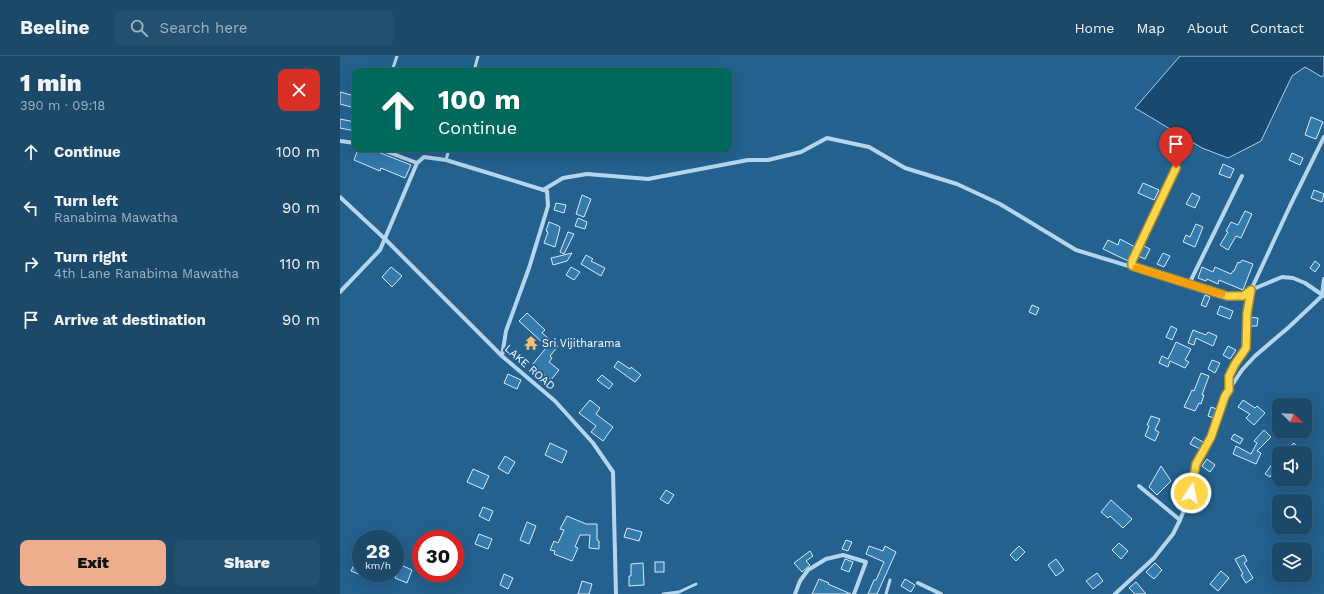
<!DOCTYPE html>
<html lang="en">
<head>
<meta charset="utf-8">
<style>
	:root { --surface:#1b496a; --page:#245070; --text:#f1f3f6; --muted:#a0b2c1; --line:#39617e; --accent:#eead8d }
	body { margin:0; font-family:"Work Sans",sans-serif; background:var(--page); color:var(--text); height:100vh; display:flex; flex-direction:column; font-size:15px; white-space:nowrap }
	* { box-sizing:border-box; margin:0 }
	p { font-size:13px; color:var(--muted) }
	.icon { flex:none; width:22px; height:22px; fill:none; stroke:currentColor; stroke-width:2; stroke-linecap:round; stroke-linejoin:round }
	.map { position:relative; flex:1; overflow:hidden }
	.drawer { display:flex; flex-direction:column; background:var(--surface); width:340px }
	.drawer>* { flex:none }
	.hud { position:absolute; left:12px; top:12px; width:380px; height:84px; border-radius:8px; box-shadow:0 4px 16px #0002,0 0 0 1px var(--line); background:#00695c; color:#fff; overflow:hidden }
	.needle { width:26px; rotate:113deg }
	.fabs { position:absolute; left:932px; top:342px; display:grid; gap:8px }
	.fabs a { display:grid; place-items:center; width:40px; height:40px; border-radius:8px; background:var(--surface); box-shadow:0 4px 16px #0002,0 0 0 1px var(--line); font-size:20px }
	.speed { position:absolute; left:12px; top:474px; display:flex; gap:8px; font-size:20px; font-weight:700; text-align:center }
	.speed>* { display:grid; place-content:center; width:52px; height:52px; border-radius:50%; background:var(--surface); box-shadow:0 4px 16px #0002,0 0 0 1px var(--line); line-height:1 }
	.speed small { font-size:10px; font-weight:400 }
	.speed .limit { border:6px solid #d22; background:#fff; color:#111 }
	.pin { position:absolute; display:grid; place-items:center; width:34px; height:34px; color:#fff; margin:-41px -17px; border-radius:50% 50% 50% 0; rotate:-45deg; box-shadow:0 0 4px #0007 }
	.pin .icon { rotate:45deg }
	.me { position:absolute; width:44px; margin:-22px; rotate:11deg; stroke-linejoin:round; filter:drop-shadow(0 0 3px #0008) }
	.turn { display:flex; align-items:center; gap:14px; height:84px; padding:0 20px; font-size:18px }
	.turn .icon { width:52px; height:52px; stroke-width:2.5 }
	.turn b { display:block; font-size:28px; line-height:34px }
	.round { display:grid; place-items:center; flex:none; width:42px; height:42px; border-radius:8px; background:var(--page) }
	.head { display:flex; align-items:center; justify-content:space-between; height:68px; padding:0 20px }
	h1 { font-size:24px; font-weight:800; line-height:30px }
	.cta { display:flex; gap:8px; margin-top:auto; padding:8px 20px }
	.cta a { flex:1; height:46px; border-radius:8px; background:var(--accent); color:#111; font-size:16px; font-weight:800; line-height:46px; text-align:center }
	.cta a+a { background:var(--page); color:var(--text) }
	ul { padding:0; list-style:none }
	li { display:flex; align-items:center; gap:12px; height:56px; padding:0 20px }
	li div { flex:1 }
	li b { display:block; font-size:15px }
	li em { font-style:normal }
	header { display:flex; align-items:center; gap:24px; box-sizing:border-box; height:56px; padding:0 20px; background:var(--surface); border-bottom:1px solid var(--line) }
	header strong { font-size:19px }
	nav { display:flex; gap:22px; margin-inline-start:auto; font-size:14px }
	.search { width:280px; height:36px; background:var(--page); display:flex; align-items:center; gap:10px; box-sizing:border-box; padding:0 14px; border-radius:8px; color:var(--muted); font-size:15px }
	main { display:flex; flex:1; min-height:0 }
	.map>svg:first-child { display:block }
	.water { fill:#19496e; stroke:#a8d1ec }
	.building { fill:#347aab; stroke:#d9ebf8 }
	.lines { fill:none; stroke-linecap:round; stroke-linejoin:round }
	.lane { stroke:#b4d5eb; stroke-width:3 }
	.street { stroke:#b4d5eb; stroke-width:4 }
	.route-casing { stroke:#a68a30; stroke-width:10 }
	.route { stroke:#ffd54a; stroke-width:7 }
	.slow { stroke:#f59e0b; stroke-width:7 }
	.labels { text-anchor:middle; stroke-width:4; stroke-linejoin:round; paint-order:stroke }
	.poi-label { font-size:11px; fill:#fff; stroke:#24618e; text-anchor:start }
	.street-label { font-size:11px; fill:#fff; stroke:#24618e }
</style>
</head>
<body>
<header>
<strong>Beeline</strong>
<div class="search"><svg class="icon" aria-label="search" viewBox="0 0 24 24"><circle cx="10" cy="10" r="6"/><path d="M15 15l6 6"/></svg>Search here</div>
<nav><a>Home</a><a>Map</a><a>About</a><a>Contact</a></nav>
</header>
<main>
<section class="drawer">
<div class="head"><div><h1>1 min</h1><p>390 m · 09:18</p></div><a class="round" style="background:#d93025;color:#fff"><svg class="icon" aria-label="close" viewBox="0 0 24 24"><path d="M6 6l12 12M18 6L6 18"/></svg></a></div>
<ul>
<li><svg class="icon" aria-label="ahead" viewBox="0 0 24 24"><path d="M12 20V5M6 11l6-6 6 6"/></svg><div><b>Continue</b></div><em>100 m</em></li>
<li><svg class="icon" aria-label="left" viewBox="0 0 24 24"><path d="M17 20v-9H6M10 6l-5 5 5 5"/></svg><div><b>Turn left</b><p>Ranabima Mawatha</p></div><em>90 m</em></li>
<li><svg class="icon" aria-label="right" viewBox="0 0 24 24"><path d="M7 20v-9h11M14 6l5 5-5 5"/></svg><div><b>Turn right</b><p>4th Lane Ranabima Mawatha</p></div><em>110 m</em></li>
<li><svg class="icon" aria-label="arrive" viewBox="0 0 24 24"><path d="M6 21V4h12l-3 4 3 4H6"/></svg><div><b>Arrive at destination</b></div><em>90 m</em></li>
</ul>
<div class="cta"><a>Exit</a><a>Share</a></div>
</section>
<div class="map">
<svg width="984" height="538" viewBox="0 0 984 538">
	<rect width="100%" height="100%" fill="#24618e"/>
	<polygon class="water" points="840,0 984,0 984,18 982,21 965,11 952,20 921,85 888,102 862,92 795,52"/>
	<g class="building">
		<polygon points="0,36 15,40 15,52 0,48"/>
		<polygon points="971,61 983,66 976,83 965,79"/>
		<polygon points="0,63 15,66 15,75 0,72"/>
		<polygon points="18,93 28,93 32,95 33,94 71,109 65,122 41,112 40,115 14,104"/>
		<polygon points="952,97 963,102 960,109 949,104"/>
		<polygon points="883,108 894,113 890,122 879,118"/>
		<polygon points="803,127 819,134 814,144 798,137"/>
		<polygon points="974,134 984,138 982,146 971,142"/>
		<polygon points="852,137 860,141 855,152 846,148"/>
		<polygon points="242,139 251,143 244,161 236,158"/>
		<polygon points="216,147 226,149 224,157 214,154"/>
		<polygon points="905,155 912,158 901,182 896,180 888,194 880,189 888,176 886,175 891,166 898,169"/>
		<polygon points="238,162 247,166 245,173 235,170"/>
		<polygon points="209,166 219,170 220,172 215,191 204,187 208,176 206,175"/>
		<polygon points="856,168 863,171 855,191 843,186 846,179 850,181"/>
		<polygon points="228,176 234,178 224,198 220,196"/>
		<polygon points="780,183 795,191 788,205 763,193 768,184 778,189"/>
		<polygon points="804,190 810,193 805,203 798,200"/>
		<polygon points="232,197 227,205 213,209 211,202"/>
		<polygon points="823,197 830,200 824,211 817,208"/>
		<polygon points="246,199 253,203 251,205 265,212 261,220 241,208"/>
		<polygon points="902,204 913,208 903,234 879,224 878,228 867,223 866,225 858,222 862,211 873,216 875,211 891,218 893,215 894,215 898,206 900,207"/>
		<polygon points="975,205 980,209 975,216 970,212"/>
		<polygon points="51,211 62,220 52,231 42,221"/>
		<polygon points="231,211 240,216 234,224 226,219"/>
		<polygon points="865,239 870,241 866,251 861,249"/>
		<polygon points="692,249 699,252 696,259 689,256"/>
		<polygon points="880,250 893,255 890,263 877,258"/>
		<polygon points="187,257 205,274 202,277 218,290 210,300 212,302 209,306 219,314 211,324 192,309 206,292 201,289 203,287 179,265"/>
		<polygon points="910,261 918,262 917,270 910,270"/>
		<polygon points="831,270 837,273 832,284 826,281"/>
		<polygon points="853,274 866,279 868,276 877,280 873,290 856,282 854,289 848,287"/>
		<polygon points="836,286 851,293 845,304 849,306 845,312 830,305 828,311 819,307 822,300 828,303"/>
		<polygon points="888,290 896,294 890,303 883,299"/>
		<polygon points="872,304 880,307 875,317 868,313"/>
		<polygon points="278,305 290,313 291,311 301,319 295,326 274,311"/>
		<polygon points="861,317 869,320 862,339 864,339 861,348 859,347 855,355 844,351 852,334 854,335"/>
		<polygon points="168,318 181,324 177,333 164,327"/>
		<polygon points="262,319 273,328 269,333 257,324"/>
		<polygon points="250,344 260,352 256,358 273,371 263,385 251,376 256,370 239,357"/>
		<polygon points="903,344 915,352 917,350 925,357 914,369 906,362 910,358 898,351"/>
		<polygon points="871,351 877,353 874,362 868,360"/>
		<polygon points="811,360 820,363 815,374 819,376 815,385 805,380 809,370 807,369"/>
		<polygon points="924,374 931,381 917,395 921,397 916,408 893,398 896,390 911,398 917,387 914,385"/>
		<polygon points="894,378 903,383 900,388 891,383"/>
		<polygon points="854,381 863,386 860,393 850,388"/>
		<polygon points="210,387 227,395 222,407 205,399"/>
		<polygon points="954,387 958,393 953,397 942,397"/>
		<polygon points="165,400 175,406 168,418 158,412"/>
		<polygon points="867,403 875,409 870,416 862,410"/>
		<polygon points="932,408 939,413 939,419 933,416 930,421 925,418"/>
		<polygon points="821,410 831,425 817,439 809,431"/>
		<polygon points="133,413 149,420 143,433 127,426"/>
		<polygon points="326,434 334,439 328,448 320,443"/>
		<polygon points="771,444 792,463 783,472 770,460 768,462 761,456"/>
		<polygon points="143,451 153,455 149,465 139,460"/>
		<polygon points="227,460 246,468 257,468 257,484 259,485 259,493 249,492 250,479 240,479 235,491 238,492 232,505 214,498 215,495 210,494 214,485 218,487 224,474 220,473"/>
		<polygon points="187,466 196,470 189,488 180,484"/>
		<polygon points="287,472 302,476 299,485 284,481"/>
		<polygon points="139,478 152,483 148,493 135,488"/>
		<polygon points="506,484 512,486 508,495 502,493"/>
		<polygon points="779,487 788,495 781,503 772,494"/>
		<polygon points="529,490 543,495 545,490 556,496 537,538 528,538 534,524 536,524 544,506 526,498"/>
		<polygon points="679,490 685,496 676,505 670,499"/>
		<polygon points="470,495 473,500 466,505 470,509 462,516 454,507"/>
		<polygon points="904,499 907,505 904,507 913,522 906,527 901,519 903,518 895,503"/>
		<polygon points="505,503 513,506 509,516 501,513"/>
		<polygon points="716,503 724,514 716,520 708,509"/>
		<polygon points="16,505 21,508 21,519 11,515"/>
		<rect x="315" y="506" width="9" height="10"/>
		<polygon points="303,507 304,529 289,530 289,520 291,520 291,508"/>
		<polygon points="815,507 822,514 814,523 806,516"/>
		<polygon points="61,509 72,514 67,527 55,522"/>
		<polygon points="881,515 889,522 878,535 870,528"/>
		<polygon points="757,517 763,525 753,533 746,525"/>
		<polygon points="164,518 173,522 168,533 160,529"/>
		<polygon points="479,523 489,527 488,528 511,538 472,538"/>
		<polygon points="565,523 575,529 571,536 561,530"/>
		<polygon points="242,525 252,528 249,538 238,538"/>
		<polygon points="796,526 806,538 795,538 789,532"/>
	</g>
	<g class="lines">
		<g class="lane">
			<polyline points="52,15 57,0"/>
			<polyline points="134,15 138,0"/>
			<polyline points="106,104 109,93"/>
			<polyline points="323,538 339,536 356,528"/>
			<polyline points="546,538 550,524"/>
		</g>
		<g class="street">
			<polyline points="0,85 15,87"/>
			<polyline points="77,107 84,101 106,104 207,135 208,150 189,212 166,275 162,300"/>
			<polyline points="203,134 223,122 247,118 308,123 408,104 428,104 461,96 487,82 529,91 565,112 617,128 660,148 736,194 887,240 903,239 911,234 942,221 953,222 965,227 984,240"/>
			<polyline points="0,141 45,183 162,300 215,345 253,387 273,416 276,538"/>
			<polyline points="792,210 792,205 836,112"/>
			<polyline points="849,228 902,120"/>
			<polyline points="0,236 40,194 77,107 40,93"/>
			<polyline points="982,239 984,223"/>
			<polyline points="889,333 889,320 895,308 906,291 907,257 911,234 950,150 984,81"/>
			<polyline points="799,430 840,464"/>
			<polyline points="578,527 601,538"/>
			<polyline points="455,538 460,525 468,514 486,503 503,499 526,506 514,538"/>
			<polyline points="775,538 814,502 833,478 840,464 851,437 856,408 871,381 885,340 902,314 915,300 949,271 984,238"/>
		</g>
	</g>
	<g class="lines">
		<defs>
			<polyline id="route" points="836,112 792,205 792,210 887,240 903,240 911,234 907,257 906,292 895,308 889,320 889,334 885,340 871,381 856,408 851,437"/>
		</defs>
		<use href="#route" class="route-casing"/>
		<use href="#route" class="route"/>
		<polyline class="slow" points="796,212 882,238"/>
	</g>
	<defs>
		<symbol id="temple-bare" viewBox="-9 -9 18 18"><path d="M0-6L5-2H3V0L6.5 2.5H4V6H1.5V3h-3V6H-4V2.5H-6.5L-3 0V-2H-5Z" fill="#f6bf77" stroke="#24618e" stroke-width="2.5" paint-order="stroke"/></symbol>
	</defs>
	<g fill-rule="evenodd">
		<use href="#temple-bare" x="181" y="277" width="20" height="20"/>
	</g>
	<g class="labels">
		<g class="poi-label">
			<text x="202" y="291">Sri Vijitharama</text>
		</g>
		<g class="street-label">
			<text transform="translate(190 311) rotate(41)" y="4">LAKE ROAD</text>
		</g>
	</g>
</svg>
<div class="fabs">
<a><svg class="needle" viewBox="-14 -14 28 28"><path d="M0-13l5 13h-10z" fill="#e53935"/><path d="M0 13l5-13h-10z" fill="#a0b2c1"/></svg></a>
<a><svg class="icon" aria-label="sound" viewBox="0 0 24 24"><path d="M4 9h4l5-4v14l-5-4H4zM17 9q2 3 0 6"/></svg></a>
<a><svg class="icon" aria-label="search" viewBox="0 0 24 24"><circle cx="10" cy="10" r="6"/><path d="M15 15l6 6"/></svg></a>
<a><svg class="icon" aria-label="layers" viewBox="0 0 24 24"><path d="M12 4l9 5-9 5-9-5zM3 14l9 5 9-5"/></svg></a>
</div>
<div class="speed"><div>28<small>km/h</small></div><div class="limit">30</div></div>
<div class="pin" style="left:836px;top:112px;background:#d93025"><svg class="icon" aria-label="arrive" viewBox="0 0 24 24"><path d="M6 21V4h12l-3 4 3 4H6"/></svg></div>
<svg class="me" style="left:851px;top:437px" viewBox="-20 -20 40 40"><circle r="17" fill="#ffd54a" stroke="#fff" stroke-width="3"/><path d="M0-11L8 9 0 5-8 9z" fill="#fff"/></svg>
<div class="hud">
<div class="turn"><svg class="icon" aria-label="ahead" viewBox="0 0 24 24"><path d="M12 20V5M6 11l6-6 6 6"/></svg><div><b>100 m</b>Continue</div></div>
</div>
</div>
</main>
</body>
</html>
